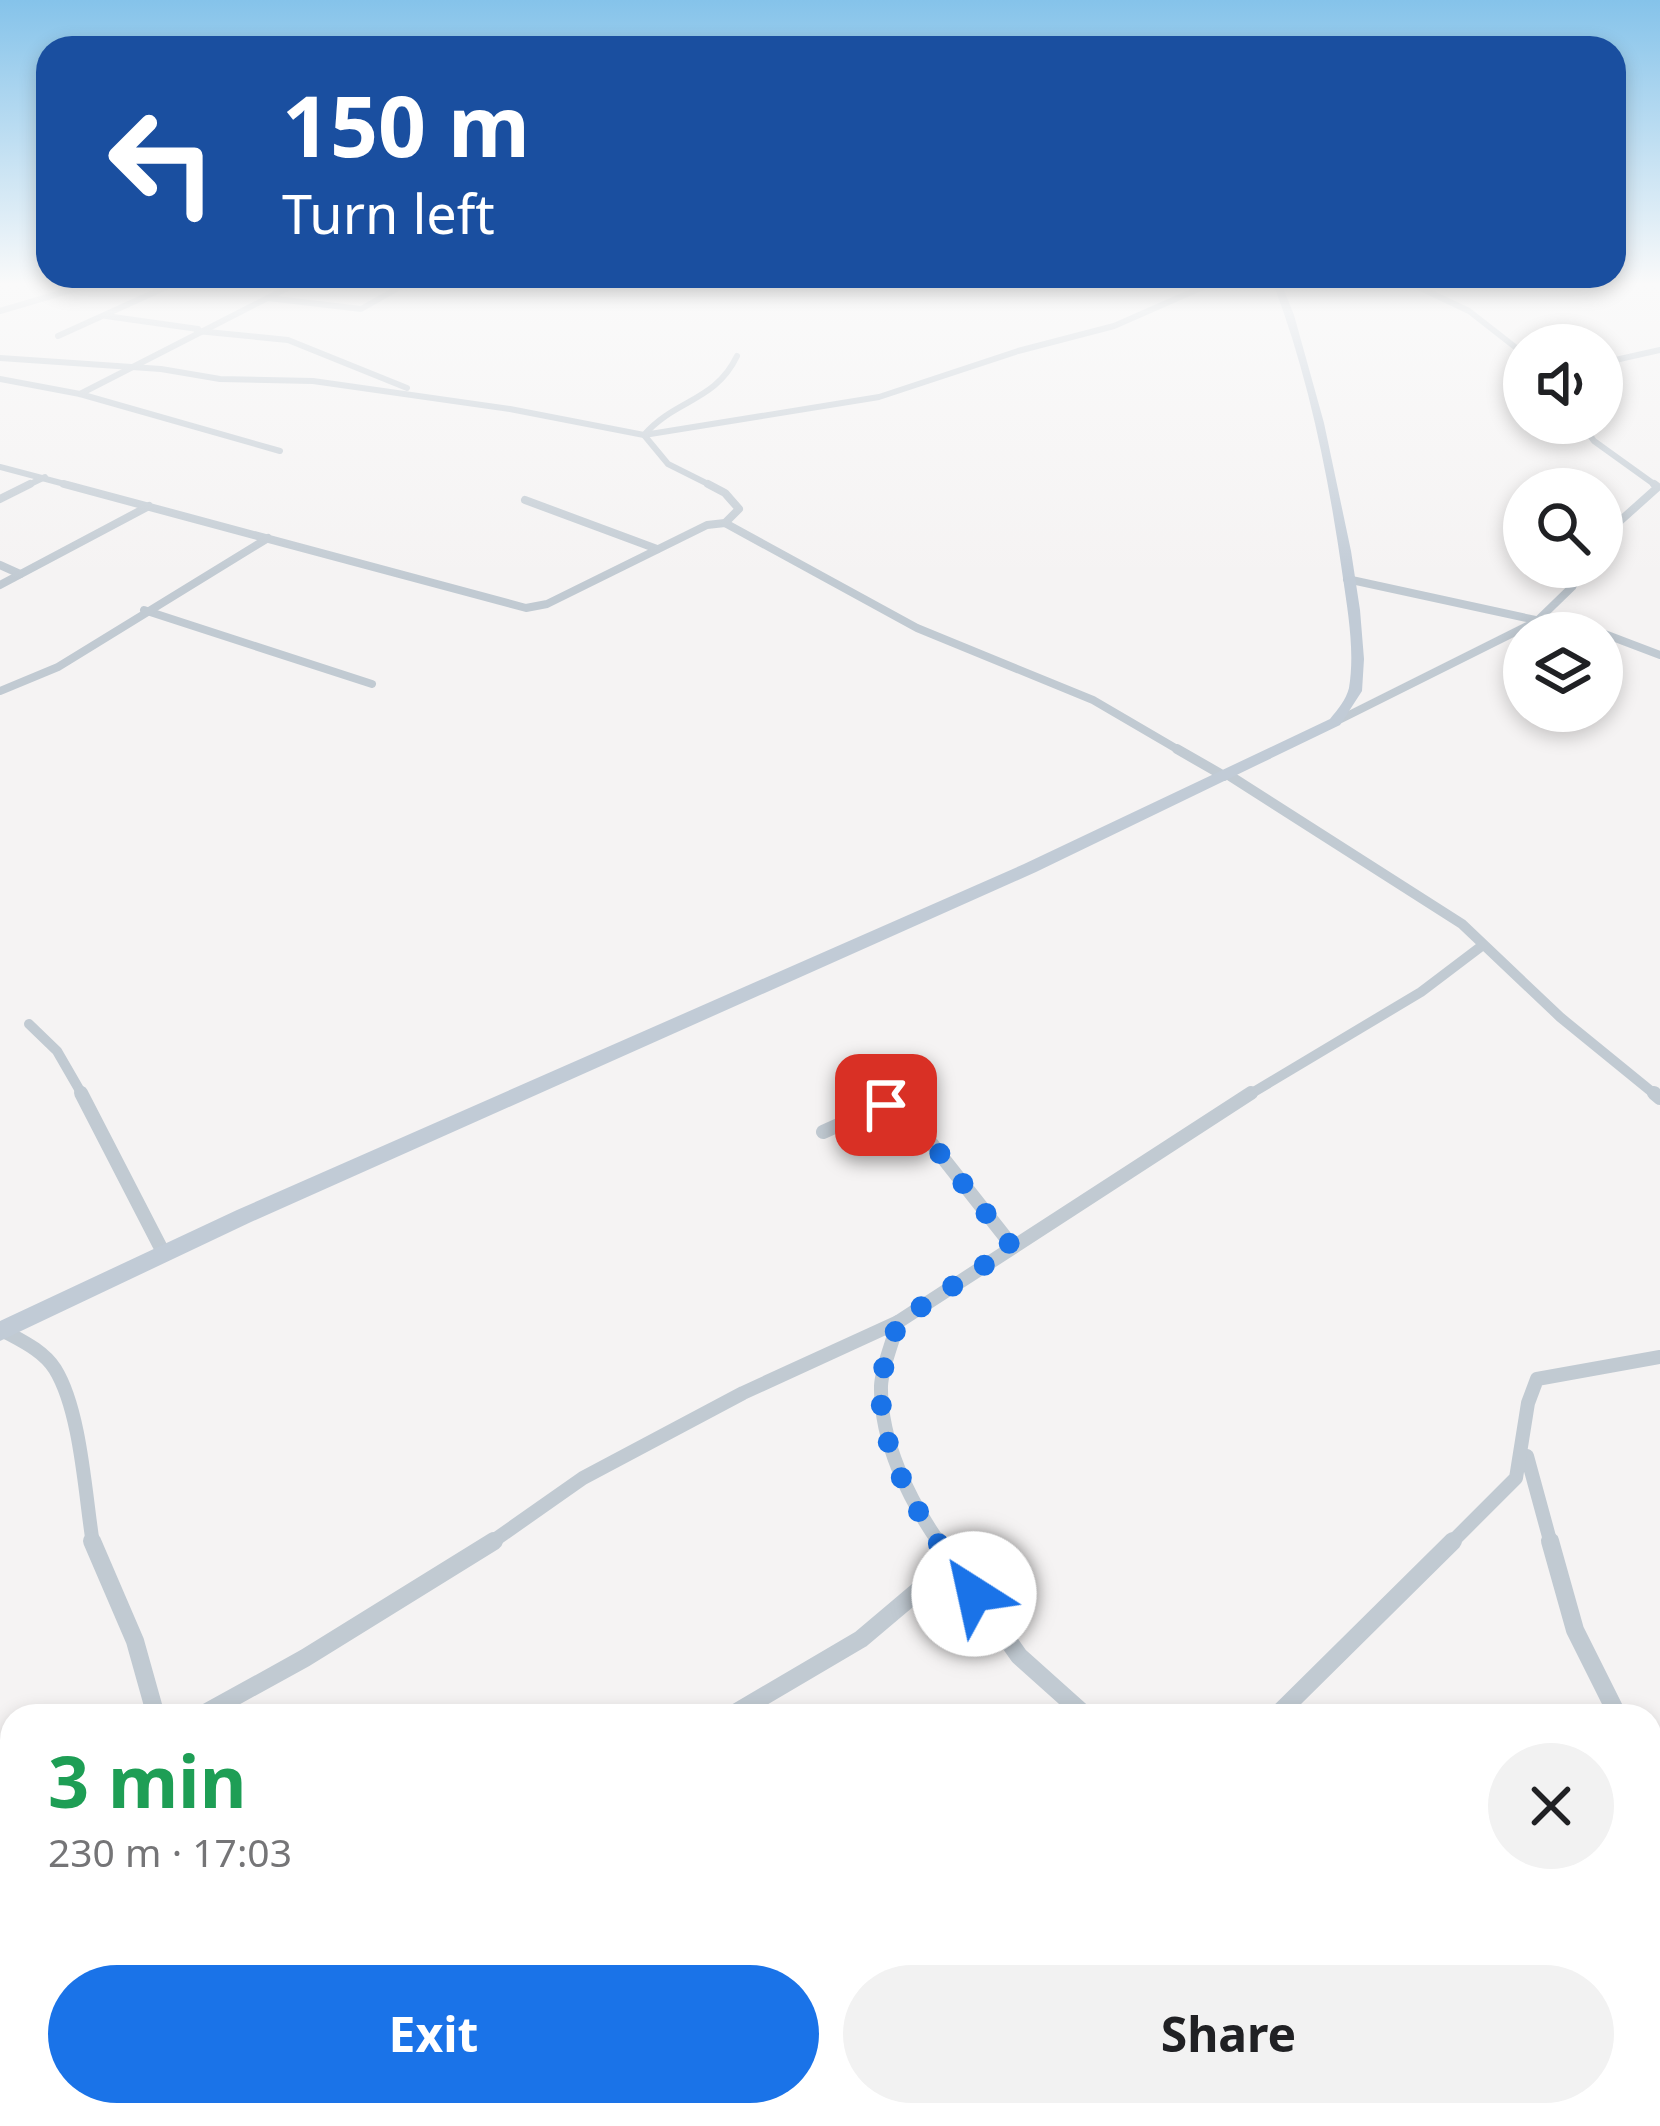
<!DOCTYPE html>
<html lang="en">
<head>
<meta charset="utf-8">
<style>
	:root { --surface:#fff; --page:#f2f2f2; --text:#202124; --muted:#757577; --accent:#1a73e8 }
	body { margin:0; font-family:"Noto Sans",sans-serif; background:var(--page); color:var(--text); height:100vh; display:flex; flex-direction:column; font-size:45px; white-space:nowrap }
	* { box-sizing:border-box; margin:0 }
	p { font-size:39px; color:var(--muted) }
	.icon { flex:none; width:66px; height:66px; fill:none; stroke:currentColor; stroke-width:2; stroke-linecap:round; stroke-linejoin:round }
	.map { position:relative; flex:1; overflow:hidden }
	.details { position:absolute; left:0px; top:1704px; width:1662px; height:423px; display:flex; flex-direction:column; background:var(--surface); border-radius:36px 36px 0 0; box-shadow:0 6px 18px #0003 }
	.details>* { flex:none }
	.hud { position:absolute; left:36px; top:36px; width:1590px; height:252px; border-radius:36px; box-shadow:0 6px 18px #0003; background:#1a4fa0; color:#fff; overflow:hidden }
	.controls { position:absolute; left:1503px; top:324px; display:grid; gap:24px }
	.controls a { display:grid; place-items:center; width:120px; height:120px; border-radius:50%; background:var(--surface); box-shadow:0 6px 18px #0003; font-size:60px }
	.pin { position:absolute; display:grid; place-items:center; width:102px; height:102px; color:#fff; margin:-51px; border-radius:24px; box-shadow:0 6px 18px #0006 }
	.me { position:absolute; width:132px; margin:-66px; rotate:325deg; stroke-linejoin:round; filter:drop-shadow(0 0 9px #0008) }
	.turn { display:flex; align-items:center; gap:42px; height:252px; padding:0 48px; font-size:54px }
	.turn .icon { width:156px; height:156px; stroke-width:2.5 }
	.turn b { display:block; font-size:84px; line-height:102px }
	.round { display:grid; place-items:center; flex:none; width:126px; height:126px; border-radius:63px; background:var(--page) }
	.head { display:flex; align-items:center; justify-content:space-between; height:204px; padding:0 48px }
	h1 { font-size:72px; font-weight:700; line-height:90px; color:#1e9e55 }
	.action { display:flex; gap:24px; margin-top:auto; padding:24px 48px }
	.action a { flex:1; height:138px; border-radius:72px; background:var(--accent); color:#fff; font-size:48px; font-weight:700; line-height:138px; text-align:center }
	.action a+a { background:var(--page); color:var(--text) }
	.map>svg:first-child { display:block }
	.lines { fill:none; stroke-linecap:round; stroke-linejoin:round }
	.street-far4 { stroke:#c1cad2; stroke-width:6 }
	.street-far3 { stroke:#c1cad2; stroke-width:8 }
	.street-far2 { stroke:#c1cad2; stroke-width:10 }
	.street-far1 { stroke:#c1cad2; stroke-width:14 }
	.street { stroke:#c1cad2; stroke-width:18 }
	.secondary { fill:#c1cbd6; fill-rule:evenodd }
	.route { stroke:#1a73e8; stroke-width:21; stroke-dasharray:0 37.8 }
</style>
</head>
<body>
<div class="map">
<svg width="1660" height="2126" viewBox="0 0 1660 2126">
	<rect width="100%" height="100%" fill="#f5f3f3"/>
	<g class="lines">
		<g class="street-far4">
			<polyline points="132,283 167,286"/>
			<polyline points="1410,283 1469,311 1524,354"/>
			<polyline points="268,298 361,309 407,283"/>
			<polyline points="0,311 95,283"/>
			<polyline points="106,316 198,329"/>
			<polyline points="197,331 288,340 407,388"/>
			<polyline points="58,336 175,283"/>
			<polyline points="0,358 161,369 220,379 313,381 510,409 644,435 879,397 1018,351 1114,326 1212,283"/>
			<polyline points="1602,363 1660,350"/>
			<polyline points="0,379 80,394 280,451"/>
			<polyline points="80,394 297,283"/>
			<polyline points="1581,423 1594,441 1658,487"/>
			<polyline points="0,467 76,487"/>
			<polyline points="24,487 45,477"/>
			<path d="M714,487L668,464L644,435C675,399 715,402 737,356"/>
		</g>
		<g class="street-far3">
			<polyline points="64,484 526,608 547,604 707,525 725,523 917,628 1093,700 1182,752"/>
			<polyline points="708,484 725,493 739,509 725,523"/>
			<polyline points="0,499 30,484"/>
			<polyline points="525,500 657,549"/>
			<polyline points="1602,537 1658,487 1654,484"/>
			<polyline points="0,565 20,574"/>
			<polyline points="1347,579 1540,621"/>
			<polyline points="0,585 149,506"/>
			<polyline points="144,610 372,684"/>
			<polyline points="1538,620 1572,587 1583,567"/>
			<polyline points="1602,633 1660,655"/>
			<polyline points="0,691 58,667 268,538"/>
			<polyline points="1335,722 1527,626 1572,625 1601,633"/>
		</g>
		<g class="street-far2">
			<polyline points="1177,749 1224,776"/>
			<polyline points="1227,774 1462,924 1560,1017 1657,1096"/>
			<polyline points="29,1024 57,1051 83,1096"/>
			<polyline points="1247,1096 1421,992 1483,945"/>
		</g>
		<g class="street-far1">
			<polyline points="81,1093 164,1254"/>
			<polyline points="1654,1093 1660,1098"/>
			<polyline points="823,1132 881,1106 902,1106 1013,1247"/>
			<path d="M898,1322C893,1342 882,1366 881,1386C880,1441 909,1500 940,1544"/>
			<path d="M2,1330C20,1340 43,1350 55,1369C81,1411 85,1495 93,1544"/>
			<polyline points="1527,1456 1551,1544"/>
			<polyline points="489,1544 583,1478 743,1393 898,1322 1251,1093"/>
			<polyline points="1450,1544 1516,1478 1528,1403 1537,1379 1660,1357"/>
		</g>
		<g class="street">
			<polyline points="92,1541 135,1641 156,1716"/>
			<polyline points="938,1541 1019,1656 1086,1716"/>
			<polyline points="1550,1541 1575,1630 1618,1716"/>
			<polyline points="200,1716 305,1658 494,1541"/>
			<polyline points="730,1716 861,1639 951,1563"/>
			<polyline points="1276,1716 1453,1541"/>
			<polyline points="1650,1807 1660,1837"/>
			<polyline points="0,1838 12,1831"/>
			<polyline points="477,2115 487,2126"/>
			<polyline points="1534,2115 1544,2126"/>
			<polyline points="368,2126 376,2115"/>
		</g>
		<path class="secondary" d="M1273,283H1281L1294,315L1324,423L1351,551L1360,610L1364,659L1362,691L1340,725L1036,872L251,1222L0,1341V1321L237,1210L1024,864L1330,719C1338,709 1346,700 1349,688C1355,652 1348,613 1343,578C1329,479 1309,377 1273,283Z"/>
	</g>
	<linearGradient id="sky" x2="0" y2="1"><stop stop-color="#85c3ea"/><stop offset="0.49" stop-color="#fafafa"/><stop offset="1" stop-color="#fafafa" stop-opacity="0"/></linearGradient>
	<rect width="1660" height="580" fill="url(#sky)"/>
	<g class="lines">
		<path class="route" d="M886,1105L907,1111L1012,1247L898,1322C893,1342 882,1365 881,1385C877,1460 932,1537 974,1594"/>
	</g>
</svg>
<div class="controls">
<a><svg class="icon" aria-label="sound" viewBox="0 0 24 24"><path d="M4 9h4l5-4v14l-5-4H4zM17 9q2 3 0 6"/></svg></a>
<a><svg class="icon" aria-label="search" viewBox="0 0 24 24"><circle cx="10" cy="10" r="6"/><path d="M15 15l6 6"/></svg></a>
<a><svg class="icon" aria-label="layers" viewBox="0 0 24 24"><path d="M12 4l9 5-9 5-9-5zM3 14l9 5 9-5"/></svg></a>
</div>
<div class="pin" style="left:886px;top:1105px;background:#d93025"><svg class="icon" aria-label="arrive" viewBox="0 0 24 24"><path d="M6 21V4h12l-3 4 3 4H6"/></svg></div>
<svg class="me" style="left:974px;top:1594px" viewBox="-20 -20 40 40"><circle r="19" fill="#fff"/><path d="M0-13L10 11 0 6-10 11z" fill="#1a73e8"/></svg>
<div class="hud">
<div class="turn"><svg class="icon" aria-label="left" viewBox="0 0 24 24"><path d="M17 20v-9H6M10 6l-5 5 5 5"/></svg><div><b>150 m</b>Turn left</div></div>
</div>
<section class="details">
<div class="head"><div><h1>3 min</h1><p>230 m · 17:03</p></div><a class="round"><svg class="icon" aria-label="close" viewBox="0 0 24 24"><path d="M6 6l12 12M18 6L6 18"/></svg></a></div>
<div class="action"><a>Exit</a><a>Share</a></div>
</section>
</div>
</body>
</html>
